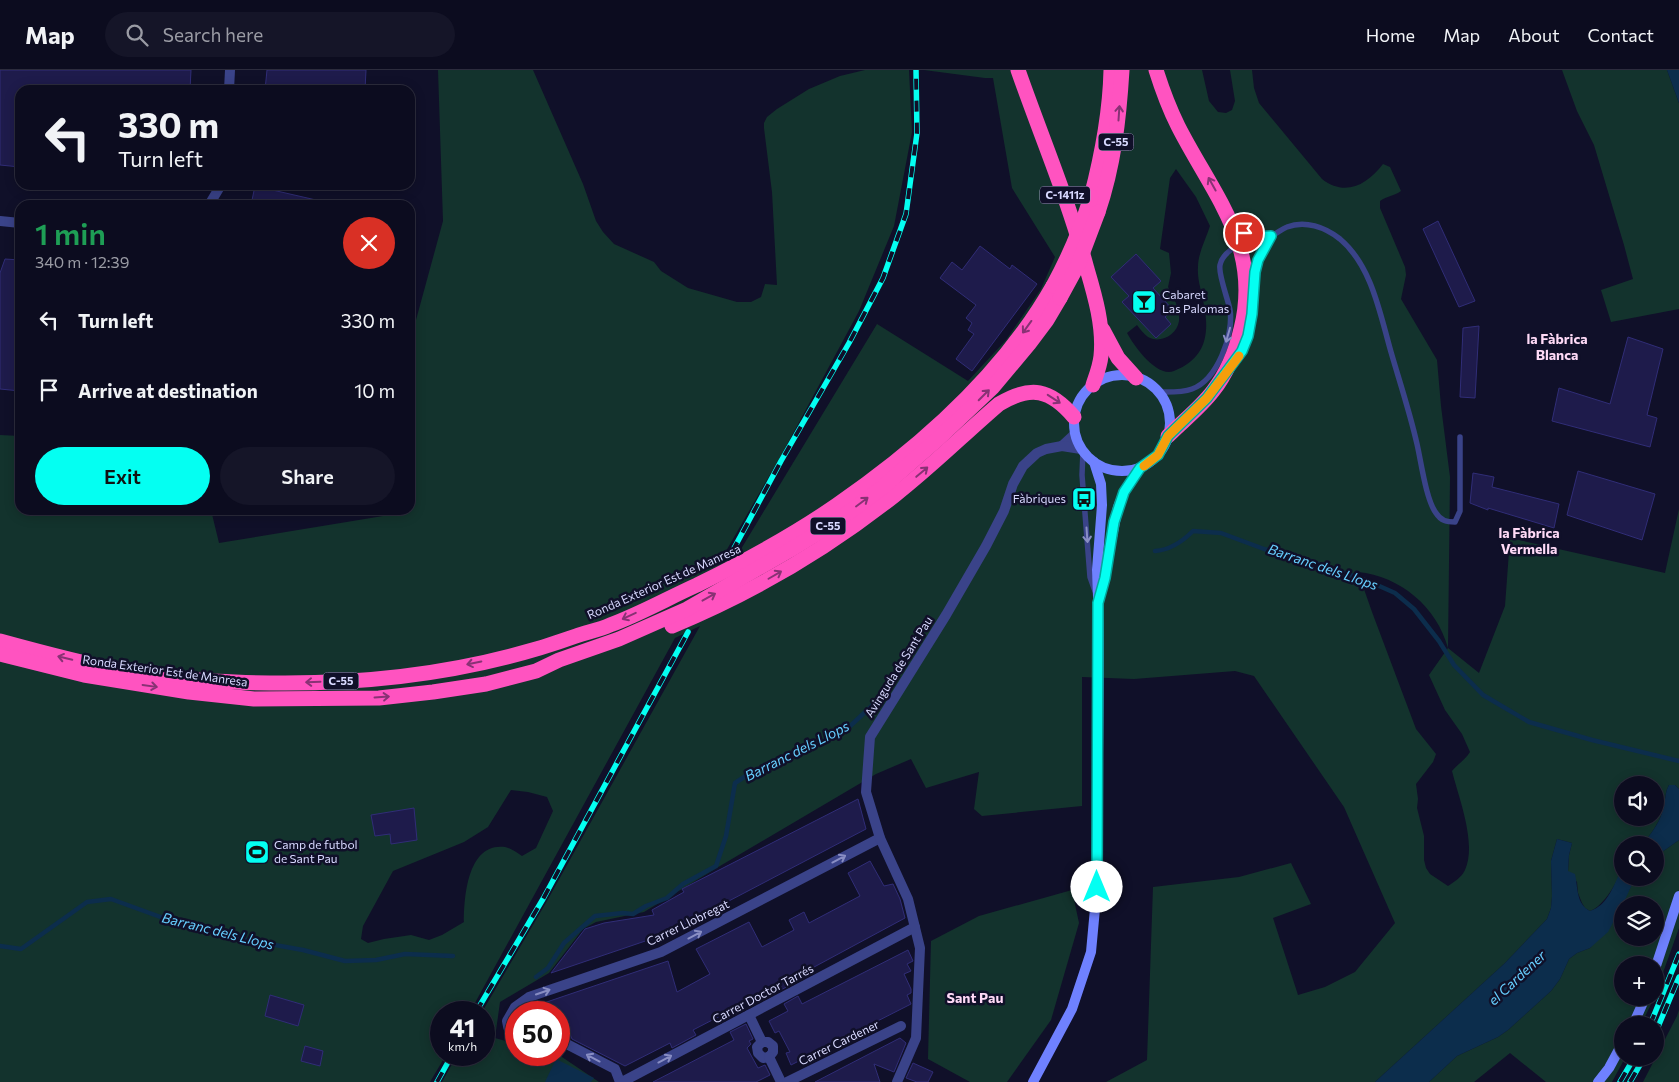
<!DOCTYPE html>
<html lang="en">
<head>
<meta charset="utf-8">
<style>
	:root { --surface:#0c0c1f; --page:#151528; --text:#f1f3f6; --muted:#9a9ba4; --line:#2c2c3d; --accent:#04fff2 }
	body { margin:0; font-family:Commissioner,sans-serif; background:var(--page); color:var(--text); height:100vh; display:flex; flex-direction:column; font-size:19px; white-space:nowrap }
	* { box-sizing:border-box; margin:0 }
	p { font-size:16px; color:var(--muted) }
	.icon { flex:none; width:28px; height:28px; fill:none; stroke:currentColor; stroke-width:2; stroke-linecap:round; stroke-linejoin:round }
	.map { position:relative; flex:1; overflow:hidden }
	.side { position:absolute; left:15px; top:130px; width:400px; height:315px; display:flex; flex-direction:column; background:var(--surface); border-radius:15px; box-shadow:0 2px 12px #0003,0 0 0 1px var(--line) }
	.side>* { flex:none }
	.guide { position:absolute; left:15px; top:15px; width:400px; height:105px; border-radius:15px; box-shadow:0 2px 12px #0003,0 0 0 1px var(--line); background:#0c0c1f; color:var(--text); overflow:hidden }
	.fabs { position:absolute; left:1614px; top:706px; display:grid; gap:10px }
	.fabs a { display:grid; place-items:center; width:50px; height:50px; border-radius:50%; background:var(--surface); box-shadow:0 2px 12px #0003,0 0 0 1px var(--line); font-size:25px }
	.speed { position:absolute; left:430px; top:931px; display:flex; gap:10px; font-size:25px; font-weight:700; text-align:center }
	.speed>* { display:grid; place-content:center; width:65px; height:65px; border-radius:50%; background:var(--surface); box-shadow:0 2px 12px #0003,0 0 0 1px var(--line); line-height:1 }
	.speed small { font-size:12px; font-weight:400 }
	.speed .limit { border:8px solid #d22; background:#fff; color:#111 }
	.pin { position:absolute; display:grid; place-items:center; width:42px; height:42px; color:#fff; margin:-21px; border:2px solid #fff; border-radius:50%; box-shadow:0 1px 5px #0007 }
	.me { position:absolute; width:55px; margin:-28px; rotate:0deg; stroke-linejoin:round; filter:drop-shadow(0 0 4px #0008) }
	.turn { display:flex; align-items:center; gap:18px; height:105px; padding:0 20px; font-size:22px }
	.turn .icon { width:65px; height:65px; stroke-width:2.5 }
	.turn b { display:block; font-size:35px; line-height:42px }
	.round { display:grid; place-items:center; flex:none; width:52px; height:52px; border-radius:26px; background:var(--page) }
	.headline { display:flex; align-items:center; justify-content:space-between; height:85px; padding:0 20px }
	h1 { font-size:30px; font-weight:600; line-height:38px; color:#1e9e55 }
	.action { display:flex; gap:10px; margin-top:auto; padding:10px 20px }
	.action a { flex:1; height:58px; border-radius:30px; background:var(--accent); color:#111; font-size:20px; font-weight:600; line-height:58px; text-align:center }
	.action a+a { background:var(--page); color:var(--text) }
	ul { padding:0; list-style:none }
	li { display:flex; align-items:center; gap:15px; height:70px; padding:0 20px }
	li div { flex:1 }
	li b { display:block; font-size:19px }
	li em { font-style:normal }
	header { display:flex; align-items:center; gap:30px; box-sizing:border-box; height:70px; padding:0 25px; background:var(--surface); border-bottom:1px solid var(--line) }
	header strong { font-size:24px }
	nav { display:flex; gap:28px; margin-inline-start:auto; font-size:18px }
	.search { width:350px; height:45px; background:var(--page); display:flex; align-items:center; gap:12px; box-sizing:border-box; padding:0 18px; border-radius:28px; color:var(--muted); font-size:19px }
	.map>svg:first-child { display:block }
	.green { fill:#13332d; fill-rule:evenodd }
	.water { fill:#0c2d4c }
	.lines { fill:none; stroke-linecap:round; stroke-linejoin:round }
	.stream { stroke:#0c2d4c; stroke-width:4.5 }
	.building { fill:#1e1b4b; stroke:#302d77 }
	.lane { stroke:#3a4389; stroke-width:5.5 }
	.street { stroke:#3a4389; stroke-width:10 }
	.secondary { stroke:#6f81ff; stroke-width:10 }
	.highway { stroke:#ff53c0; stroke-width:15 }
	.rail-casing { stroke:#04fff2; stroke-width:5.5 }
	.rail { stroke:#101029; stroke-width:4; stroke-dasharray:11; stroke-linecap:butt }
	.highway-bridge { stroke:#ff53c0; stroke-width:15 }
	.oneway { stroke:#883274 }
	.oneway2 { stroke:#898ec4 }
	.route-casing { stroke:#03a69d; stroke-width:12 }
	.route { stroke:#04fff2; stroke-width:9 }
	.slow { stroke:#f59e0b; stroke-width:9 }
	.labels { text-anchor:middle; stroke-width:5; stroke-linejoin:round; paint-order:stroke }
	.shield { fill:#101029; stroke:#9c9dbf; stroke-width:1 }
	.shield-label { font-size:11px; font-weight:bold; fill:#d8d9ff }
	.poi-label { font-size:12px; fill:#d8d9ff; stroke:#101029; text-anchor:start }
	.street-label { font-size:12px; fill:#d8d9ff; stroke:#101029 }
	.neighbourhood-label { font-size:14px; font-weight:bold; fill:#ffdaf7; stroke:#101029 }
	.water-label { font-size:14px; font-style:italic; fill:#66cfff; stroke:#101029 }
</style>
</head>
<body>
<header>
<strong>Map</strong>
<div class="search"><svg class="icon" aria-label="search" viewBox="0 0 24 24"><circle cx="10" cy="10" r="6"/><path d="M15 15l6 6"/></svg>Search here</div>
<nav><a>Home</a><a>Map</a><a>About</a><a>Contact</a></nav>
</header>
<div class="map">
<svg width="1679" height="1012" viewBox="0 0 1679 1012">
	<rect width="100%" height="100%" fill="#101029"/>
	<g class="green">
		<path d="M438,0H533L583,114L596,151L603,162L614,174L654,192L661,201L688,218L737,232H751L761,227L765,214L777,215L772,122L764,58V53L767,47L777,39L809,19L840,6L865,0H909L912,62L894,156L859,241L783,382L718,495L738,484L877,254L968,311L1006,270L1041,219L1055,187L1012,118L993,8H985L924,0H1202L1209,31L1218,42L1226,43L1232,40L1235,31L1230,0H1252L1254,18L1259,33L1322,109C1345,127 1367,115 1383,94L1390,97L1401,121C1394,126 1387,126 1380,131V138L1405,197L1406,205L1401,229L1437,290L1441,336L1450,407L1448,578L1479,603L1505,536L1510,468L1665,503L1679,439V719L1675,715H1669C1664,723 1666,734 1662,743C1658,754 1650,766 1642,775H1622C1622,782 1623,789 1622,796C1621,808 1603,837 1590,841L1585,838L1582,833L1578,823L1577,812L1568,802L1569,785L1572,773L1557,769L1551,791L1552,826L1551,838L1547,849L1505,893L1375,1012H1106L1147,990L1153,817L1239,807L1291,793L1311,834L1273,848L1298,925L1325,917L1355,902L1395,853L1344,737L1254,606L1235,601L1134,609L1082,607V736L982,746L974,739L979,702L926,718L911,689L876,704L720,796L644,842L596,852L583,859L549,903L500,932L495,968L516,974V985H559L599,1012H442L457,985H484V942H482L547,831L700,556L675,568L470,942H441V985H446L430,1012H0V365L20,366V440H211L219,473L383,446L384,440H410V272L443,151ZM1176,99L1196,127L1210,156C1206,169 1198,183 1198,197C1197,210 1202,222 1204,235C1210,265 1205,289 1174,301C1157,308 1134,276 1127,263L1137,255C1140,259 1144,264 1148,267C1160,274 1177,265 1179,251C1180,239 1174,228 1168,217L1171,203L1169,183L1160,179L1170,108ZM1358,502C1400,506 1437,537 1448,578L1429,605L1445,640L1462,664L1470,682C1465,690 1458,694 1452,701C1459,729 1477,773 1465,800C1462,807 1454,812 1448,816L1430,804L1426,798L1424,790V766L1417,738L1418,729L1416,714L1433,692L1436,684L1416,659L1372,542ZM1622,715H1655V748H1622ZM511,720L528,722L547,727L553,741L536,778L522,786C517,783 511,778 505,777C468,772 464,826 464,852L442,865L429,870L411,865L384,869L368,873L361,869L363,856L393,801L464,772L488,757Z"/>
		<polygon points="1562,0 1667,0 1679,33 1679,239 1611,252 1601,220 1633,209 1624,175 1594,75 1577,41"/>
		<path d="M1679,770V858L1655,925V895H1622V928H1654L1641,955H1622V988H1625L1612,1012H1546L1510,983L1474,1012H1429L1457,986L1498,967L1508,960L1551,921L1560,909L1569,889L1577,883L1590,878L1618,842L1635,808H1655V787ZM1622,835H1655V868H1622Z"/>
		<polygon points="1072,820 1079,853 1051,950 1007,1012 970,1012 928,989 931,871 979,846"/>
		<polygon points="1679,940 1679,1012 1643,1012 1677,946"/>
	</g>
	<g class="water">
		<polygon points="1667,0 1679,0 1679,33"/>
		<path d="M1669,715H1675L1679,719V770L1655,787V775H1642C1650,765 1658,755 1662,743C1666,734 1664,723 1669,715Z"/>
		<path d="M1557,769L1572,773L1569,785L1568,801L1575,804C1578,817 1576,834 1590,841C1608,836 1615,812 1622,798V808H1635L1624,832L1608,862L1590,878L1577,883L1569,889L1560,909L1551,921L1508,960L1498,967L1457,986L1429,1012H1375L1505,893L1547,849L1551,838L1552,826L1551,791Z"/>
		<polygon points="556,989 594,1008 591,1012 545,1012"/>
	</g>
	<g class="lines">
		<g class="stream">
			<path d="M1155,481C1170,480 1182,472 1193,461L1221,463L1264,479L1301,488L1368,511L1395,523L1414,539L1439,571L1454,595L1483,625L1529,652L1592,670L1679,691"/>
			<polyline points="0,876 21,879 87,832 111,829 177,853 241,869 303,880 345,891 376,890 405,884 453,886"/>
			<polyline points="536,907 548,898 564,873 595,846 623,843 633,844 646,836 667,828 683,814 716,796 726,766 735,713 755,700 788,689 847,659 878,630 915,574"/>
		</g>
	</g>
	<g class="building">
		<polygon points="0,0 191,0 190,20 20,20 20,97 0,95"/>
		<polygon points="267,0 366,0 365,20 265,20"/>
		<polygon points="255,116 316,130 316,135 251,135"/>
		<polygon points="1438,151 1475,231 1459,237 1423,159"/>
		<polygon points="980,176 1010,199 1012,195 1037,214 972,301 956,289 974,264 968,260 972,253 966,248 976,235 940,208 952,192 962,200"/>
		<polygon points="1136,184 1161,211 1153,218 1173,240 1165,247 1171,254 1156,268 1122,232 1129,226 1111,207"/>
		<polygon points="5,189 20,190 20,321 0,319 0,203"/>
		<polygon points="1479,256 1475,328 1460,327 1463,258"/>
		<polygon points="1628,267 1663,279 1647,345 1657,348 1650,377 1552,351 1559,318 1610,334"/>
		<polygon points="1578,401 1655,424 1642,470 1567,445"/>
		<polygon points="1473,403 1494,407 1492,417 1559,434 1554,458 1488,438 1488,440 1470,433"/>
		<polygon points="858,729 866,759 666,864 551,903 585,859 604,853 654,845 652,840 684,822 682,819"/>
		<polygon points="414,738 417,770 391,774 390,764 375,766 371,745"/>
		<polygon points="870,791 884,816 893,814 900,829 905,848 790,910 792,914 777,922 774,918 737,937 740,942 724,950 722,945 693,960 696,965 672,978 670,973 625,996 572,969 570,964 559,963 559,942 521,942 523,940 668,891 677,922 710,904 696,879 749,852 762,877 794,860 789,850 804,842 809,853 860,826 848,803"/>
		<polygon points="908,880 913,891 907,894 911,901 904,904 911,919 911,923 907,925 911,934 791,995 786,983 790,982 779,961 775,963 769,951 788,941 784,934 798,926 802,934"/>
		<polygon points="270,925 304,935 298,956 265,946"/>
		<polygon points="746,954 753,969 749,971 751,974 747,978 758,998 765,995 770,1005 756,1012 653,1012 734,970 730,962"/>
		<polygon points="900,968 906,973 894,1002 874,994 880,1012 815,1012"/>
		<polygon points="305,976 323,981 320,996 301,991"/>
		<polygon points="913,993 933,1002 928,1012 917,1012 906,1008"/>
	</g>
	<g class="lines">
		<g class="lane">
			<path d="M1237,160C1247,165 1259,169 1270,166C1276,165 1281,159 1287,157C1305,150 1325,157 1340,169C1372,196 1380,244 1391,282C1400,313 1410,343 1417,374C1421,391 1426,430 1436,443C1441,451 1447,452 1455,452L1460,441V367"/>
			<polyline points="1243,277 1252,244 1255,202 1257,190 1271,166"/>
			<path d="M1157,322C1169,322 1181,323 1192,319C1217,310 1234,265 1230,240C1228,229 1218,204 1220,195C1223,180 1243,173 1255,167"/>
			<polyline points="1083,381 1082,405 1090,507 1095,521"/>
		</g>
		<g class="street">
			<polyline points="229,20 230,0"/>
			<polyline points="209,135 221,115"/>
			<polyline points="0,151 20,153"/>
			<polyline points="1062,376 1075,364"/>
			<polyline points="749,945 762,972"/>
			<path d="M516,970C510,966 508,958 507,951L515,937L529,927L661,882L880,768"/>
			<polyline points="559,970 615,999 620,1012"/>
			<polyline points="762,972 757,977 758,983 763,988 769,987"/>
			<polyline points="762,972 768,972 773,976 773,982 769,987"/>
			<polyline points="769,987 781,1012"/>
			<polyline points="622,1012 915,857"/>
			<polyline points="787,1012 901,956"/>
			<polyline points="897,1012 916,968 920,878 908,829 880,768 866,722 870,667 946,545 986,476 1004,441 1013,414 1023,396 1037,383 1046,379 1062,376 1081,379"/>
		</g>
		<g class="secondary">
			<circle cx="1122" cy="353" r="48"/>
			<polyline points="1101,522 1118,437 1124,422 1140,398"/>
			<polyline points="1655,899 1679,826"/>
			<polyline points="1633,955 1645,928"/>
			<polyline points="1033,1012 1072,939 1091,882 1097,817 1099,553 1097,500 1102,435 1101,414 1094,392"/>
			<polyline points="1598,1012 1609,998 1622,974"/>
		</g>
		<g class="highway">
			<path d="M1018,0C1041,66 1069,131 1087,199C1095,226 1104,257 1101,286C1100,296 1096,306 1093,315"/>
			<path d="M1156,0C1162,19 1169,38 1178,56C1213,125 1262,176 1241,259C1236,281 1227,303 1213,321C1200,338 1183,351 1168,366"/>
			<path d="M1091,127C1102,85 1110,43 1111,0"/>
			<path d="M1098,142C1114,95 1119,49 1122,0"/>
			<polyline points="1103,260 1118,288 1136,308"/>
			<path d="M672,556C752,523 828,478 895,425C932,396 964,364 999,334C1031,315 1050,319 1074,347"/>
			<path d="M0,571C40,582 81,593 122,601C159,608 197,610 235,612C349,617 468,605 576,566C587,562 599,560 610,555C640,544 668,528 697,515C746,491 792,466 837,435C921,377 1002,306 1053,216"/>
			<polyline points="0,584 84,605 189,622 254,629 379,628 433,622 486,614 536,601 559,590 619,569 687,539 790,480 821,461 855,438 883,417 939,368 993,317 1029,274 1047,250 1060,228"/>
		</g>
		<defs>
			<g id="rail">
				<polyline points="732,482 781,391 849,273 883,208 906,144 917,63 916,0"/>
				<polyline points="476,942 543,829 688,562"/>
				<polyline points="1650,955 1679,884"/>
				<polyline points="1655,964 1679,907"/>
				<polyline points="437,1012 452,985"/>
				<polyline points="1620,1012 1634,988"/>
				<polyline points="1630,1012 1644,988"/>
			</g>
		</defs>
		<use href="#rail" class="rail-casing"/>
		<use href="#rail" class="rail"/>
		<g class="highway-bridge">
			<path d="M1053,216C1069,187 1081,158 1091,127"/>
			<polyline points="1060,228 1078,195 1098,142"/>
		</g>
	</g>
	<defs><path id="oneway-shaft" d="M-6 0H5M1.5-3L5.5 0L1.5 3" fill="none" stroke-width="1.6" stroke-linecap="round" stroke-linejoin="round" transform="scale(1.25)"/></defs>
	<g class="oneway">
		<use href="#oneway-shaft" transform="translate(1119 43) rotate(-86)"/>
		<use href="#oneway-shaft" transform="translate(1212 114) rotate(-119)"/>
		<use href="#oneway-shaft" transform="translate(1027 257) rotate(126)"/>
		<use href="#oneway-shaft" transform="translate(984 325) rotate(-45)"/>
		<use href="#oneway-shaft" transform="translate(1054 329) rotate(33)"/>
		<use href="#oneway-shaft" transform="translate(922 402) rotate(-40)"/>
		<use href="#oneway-shaft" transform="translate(862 432) rotate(-37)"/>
		<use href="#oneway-shaft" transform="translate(775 505) rotate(-30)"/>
		<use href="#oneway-shaft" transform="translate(709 527) rotate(-29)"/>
		<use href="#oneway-shaft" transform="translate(629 546) rotate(155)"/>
		<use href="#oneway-shaft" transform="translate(65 588) rotate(-167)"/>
		<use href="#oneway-shaft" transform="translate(474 593) rotate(168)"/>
		<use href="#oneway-shaft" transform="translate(313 612) rotate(178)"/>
		<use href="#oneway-shaft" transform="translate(150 616) rotate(8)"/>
		<use href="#oneway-shaft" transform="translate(382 627) rotate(-4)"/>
	</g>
	<g class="oneway2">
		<use href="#oneway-shaft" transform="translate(1228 265) rotate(106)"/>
		<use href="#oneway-shaft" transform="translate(1087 465) rotate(86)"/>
		<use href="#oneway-shaft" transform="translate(839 789) rotate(-28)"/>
		<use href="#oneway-shaft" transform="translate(695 865) rotate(-28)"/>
		<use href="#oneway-shaft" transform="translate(543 922) rotate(-19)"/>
		<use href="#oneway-shaft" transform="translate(593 988) rotate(-152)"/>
		<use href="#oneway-shaft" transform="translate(665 989) rotate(-28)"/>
	</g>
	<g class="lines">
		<defs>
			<polyline id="route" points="1097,817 1098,533 1105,508 1114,452 1124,422 1140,398 1158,385 1168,366 1207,328 1242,281 1248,266 1252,244 1255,202 1258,190 1271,166 1255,167 1244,163"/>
		</defs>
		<use href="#route" class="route-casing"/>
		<use href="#route" class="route"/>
		<polyline class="slow" points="1144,396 1158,385 1168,366 1207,328 1239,286"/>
	</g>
	<defs>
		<symbol id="bar-square" viewBox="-11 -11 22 22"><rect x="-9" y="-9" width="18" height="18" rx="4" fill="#04fff2" stroke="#101029"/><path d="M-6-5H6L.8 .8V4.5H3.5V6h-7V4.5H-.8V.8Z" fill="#111"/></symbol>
		<symbol id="bus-square" viewBox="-11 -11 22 22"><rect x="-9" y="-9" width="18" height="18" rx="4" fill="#04fff2" stroke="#101029"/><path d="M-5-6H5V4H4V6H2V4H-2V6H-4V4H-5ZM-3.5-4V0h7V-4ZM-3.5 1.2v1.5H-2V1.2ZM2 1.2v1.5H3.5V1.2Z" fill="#111"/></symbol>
		<symbol id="stadium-square" viewBox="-11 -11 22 22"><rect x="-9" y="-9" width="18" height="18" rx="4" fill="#04fff2" stroke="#101029"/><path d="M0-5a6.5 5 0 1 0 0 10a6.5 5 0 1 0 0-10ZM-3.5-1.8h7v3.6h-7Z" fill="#111"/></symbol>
	</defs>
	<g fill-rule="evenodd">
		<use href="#bar-square" x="1130" y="218" width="28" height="28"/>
		<use href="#bus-square" x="1070" y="415" width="28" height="28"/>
		<use href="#stadium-square" x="243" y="768" width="28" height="28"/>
	</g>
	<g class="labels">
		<g class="shield">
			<rect x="1098.5" y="63.5" width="35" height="17" rx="4"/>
			<rect x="1040" y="116.5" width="50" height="17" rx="4"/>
			<rect x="810.5" y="447.5" width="35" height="17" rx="4"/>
			<rect x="323.5" y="602.5" width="35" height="17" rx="4"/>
		</g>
		<g class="shield-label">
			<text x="1116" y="76">C-55</text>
			<text x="1065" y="129">C-1411z</text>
			<text x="828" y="460">C-55</text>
			<text x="341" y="615">C-55</text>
		</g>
		<g class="poi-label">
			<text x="1162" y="229">Cabaret<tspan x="1162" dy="14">Las Palomas</tspan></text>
			<text x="1066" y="433" text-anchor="end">Fàbriques</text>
			<text x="274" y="779">Camp de futbol<tspan x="274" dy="14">de Sant Pau</tspan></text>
		</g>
		<g class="street-label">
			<text transform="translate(664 512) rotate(-24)" y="4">Ronda Exterior Est de Manresa</text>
			<text transform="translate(899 597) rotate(-58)" y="4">Avinguda de Sant Pau</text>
			<text transform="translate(165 601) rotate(8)" y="4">Ronda Exterior Est de Manresa</text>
			<text transform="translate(688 853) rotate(-26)" y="4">Carrer Llobregat</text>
			<text transform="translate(763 924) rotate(-28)" y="4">Carrer Doctor Tarrés</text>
			<text transform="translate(839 973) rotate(-26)" y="4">Carrer Cardener</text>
		</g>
		<g class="neighbourhood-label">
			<text x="1557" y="274">la Fàbrica<tspan x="1557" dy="16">Blanca</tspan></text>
			<text x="1529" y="468">la Fàbrica<tspan x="1529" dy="16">Vermella</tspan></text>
			<text x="975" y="933">Sant Pau</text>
		</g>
		<g class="water-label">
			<text transform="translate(1323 497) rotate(19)" y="5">Barranc dels Llops</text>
			<text transform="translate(797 681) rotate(-27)" y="5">Barranc dels Llops</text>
			<text transform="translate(218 861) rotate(14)" y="5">Barranc dels Llops</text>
			<text transform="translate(1517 908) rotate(-43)" y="5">el Cardener</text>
		</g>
	</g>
</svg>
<div class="fabs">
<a><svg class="icon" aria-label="sound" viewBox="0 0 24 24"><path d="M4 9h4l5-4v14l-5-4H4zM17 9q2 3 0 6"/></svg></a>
<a><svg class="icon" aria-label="search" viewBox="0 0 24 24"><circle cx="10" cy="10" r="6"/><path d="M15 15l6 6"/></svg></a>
<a><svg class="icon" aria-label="layers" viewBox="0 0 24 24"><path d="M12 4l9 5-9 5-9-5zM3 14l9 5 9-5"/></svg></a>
<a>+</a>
<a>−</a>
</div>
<div class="speed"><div>41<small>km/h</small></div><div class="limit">50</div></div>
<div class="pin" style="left:1244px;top:163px;background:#d93025"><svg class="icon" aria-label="arrive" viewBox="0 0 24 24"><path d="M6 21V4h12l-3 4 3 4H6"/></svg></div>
<svg class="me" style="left:1097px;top:817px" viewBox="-20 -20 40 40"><circle r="19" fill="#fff"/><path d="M0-13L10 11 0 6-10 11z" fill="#04fff2"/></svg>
<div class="guide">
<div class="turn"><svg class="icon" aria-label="left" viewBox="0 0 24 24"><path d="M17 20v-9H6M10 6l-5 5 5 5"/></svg><div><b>330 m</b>Turn left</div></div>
</div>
<section class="side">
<div class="headline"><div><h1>1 min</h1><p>340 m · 12:39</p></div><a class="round" style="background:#d93025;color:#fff"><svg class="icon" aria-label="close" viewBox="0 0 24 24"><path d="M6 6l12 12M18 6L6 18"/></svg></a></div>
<ul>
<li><svg class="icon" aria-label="left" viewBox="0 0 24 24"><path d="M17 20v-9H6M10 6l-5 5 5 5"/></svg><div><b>Turn left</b></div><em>330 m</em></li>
<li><svg class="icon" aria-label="arrive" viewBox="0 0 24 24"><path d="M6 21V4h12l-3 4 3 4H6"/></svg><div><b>Arrive at destination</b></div><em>10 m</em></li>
</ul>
<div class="action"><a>Exit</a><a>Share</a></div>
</section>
</div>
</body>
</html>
